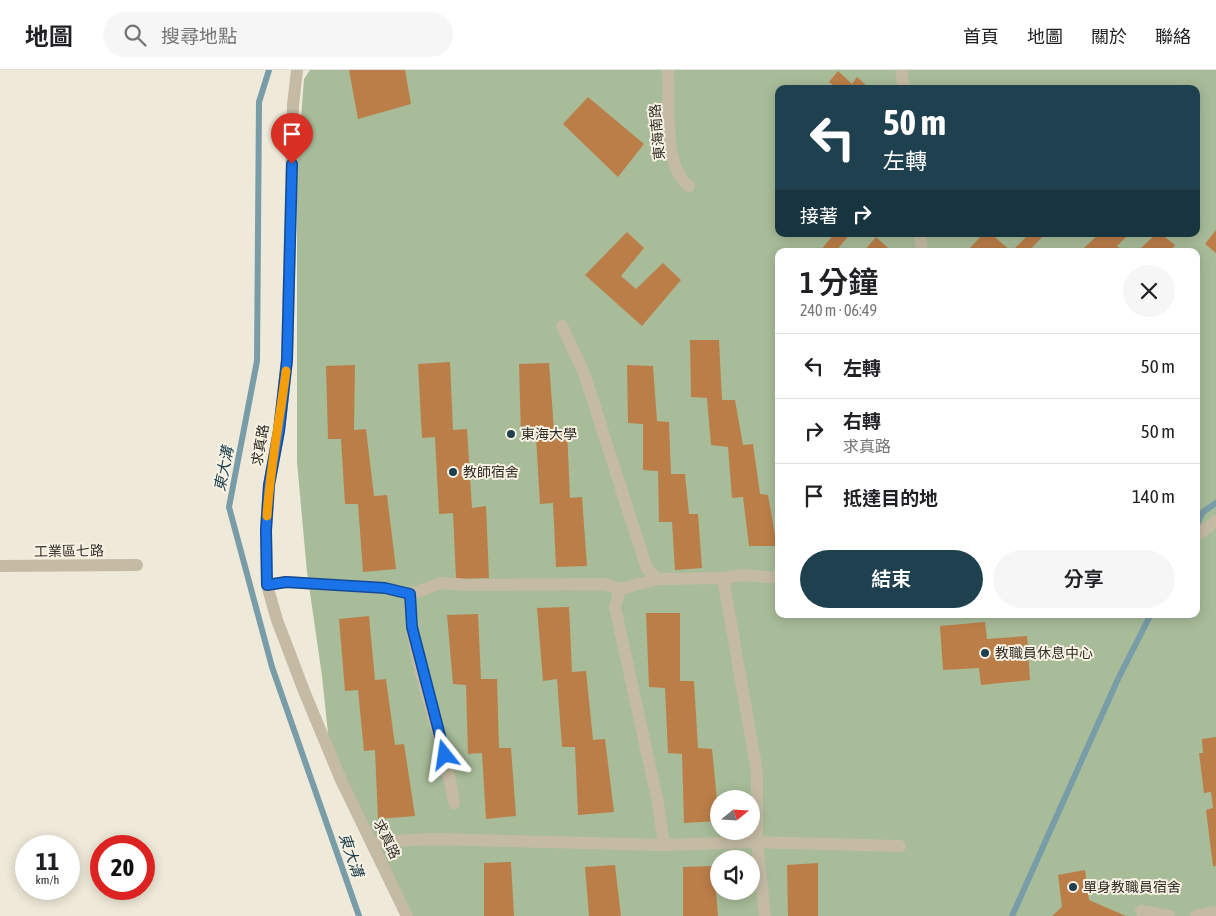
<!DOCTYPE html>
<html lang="zh-TW">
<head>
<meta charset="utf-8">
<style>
	:root { --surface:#fff; --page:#f6f6f6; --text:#202124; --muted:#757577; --line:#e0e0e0; --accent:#1f414f }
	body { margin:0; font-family:"Asap Condensed","Noto Sans TC",sans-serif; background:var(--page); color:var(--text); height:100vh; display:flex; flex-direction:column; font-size:19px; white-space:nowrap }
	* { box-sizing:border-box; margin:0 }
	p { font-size:16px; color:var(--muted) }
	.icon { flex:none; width:28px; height:28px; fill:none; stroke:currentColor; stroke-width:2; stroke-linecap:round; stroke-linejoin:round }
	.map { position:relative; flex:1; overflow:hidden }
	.panel { position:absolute; left:775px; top:178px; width:425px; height:370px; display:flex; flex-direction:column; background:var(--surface); border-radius:10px; box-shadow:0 2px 12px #0003 }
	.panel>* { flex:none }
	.hud { position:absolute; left:775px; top:15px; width:425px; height:152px; border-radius:10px; box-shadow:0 2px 12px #0003; background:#1f414f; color:#fff; overflow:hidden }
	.needle { width:32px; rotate:72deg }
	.controls { position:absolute; left:710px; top:720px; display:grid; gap:10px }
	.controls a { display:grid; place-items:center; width:50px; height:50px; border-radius:50%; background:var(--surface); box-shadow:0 2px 12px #0003; font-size:25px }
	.speed { position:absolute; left:15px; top:765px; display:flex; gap:10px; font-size:25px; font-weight:700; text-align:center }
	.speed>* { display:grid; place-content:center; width:65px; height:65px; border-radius:50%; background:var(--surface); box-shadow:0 2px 12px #0003; line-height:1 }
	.speed small { font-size:12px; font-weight:400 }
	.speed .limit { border:8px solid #d22; background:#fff; color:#111 }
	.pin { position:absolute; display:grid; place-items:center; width:42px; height:42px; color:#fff; margin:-51px -21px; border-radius:50% 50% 50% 0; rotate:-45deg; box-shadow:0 0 5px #0007 }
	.pin .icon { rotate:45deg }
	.me { position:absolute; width:55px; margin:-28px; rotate:345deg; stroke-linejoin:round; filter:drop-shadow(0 0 4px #0008) }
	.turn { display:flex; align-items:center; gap:18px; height:105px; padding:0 25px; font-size:22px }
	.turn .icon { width:65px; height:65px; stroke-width:2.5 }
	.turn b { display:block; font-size:35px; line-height:42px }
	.then { display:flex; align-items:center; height:48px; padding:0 25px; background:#0003; gap:10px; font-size:19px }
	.round { display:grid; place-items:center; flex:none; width:52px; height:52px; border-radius:26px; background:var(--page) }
	.overview { display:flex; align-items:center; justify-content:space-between; height:85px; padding:0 25px }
	h1 { font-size:30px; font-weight:600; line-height:38px }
	.cta { display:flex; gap:10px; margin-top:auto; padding:10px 25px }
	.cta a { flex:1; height:58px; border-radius:30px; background:var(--accent); color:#fff; font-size:20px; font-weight:600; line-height:58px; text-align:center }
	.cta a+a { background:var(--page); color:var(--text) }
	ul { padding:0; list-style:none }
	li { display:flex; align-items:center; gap:15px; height:65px; padding:0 25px; border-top:1px solid var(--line) }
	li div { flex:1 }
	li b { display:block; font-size:19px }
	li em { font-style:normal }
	header { display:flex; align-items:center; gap:30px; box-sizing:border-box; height:70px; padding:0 25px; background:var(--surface); border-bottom:1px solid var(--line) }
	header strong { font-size:24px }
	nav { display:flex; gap:28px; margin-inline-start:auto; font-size:18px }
	.search { width:350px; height:45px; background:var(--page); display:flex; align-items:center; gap:12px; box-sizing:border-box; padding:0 18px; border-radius:28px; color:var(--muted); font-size:19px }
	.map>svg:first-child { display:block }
	.green { fill:#a8bc99; fill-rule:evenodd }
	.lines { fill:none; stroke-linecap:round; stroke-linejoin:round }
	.stream { stroke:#799ca9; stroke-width:6 }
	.building { fill:#bc7e48 }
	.minor { stroke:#c5bba5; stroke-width:12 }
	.route-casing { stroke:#114b97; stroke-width:12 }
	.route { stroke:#1a73e8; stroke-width:9 }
	.slow { stroke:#f59e0b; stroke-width:9 }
	.poi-dot { fill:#1f414f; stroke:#f7f2e3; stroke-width:2 }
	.labels { text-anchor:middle; stroke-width:4; stroke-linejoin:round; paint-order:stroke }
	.street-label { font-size:14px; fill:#312c26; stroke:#f7f2e3 }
	.poi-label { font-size:14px; fill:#312c26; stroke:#f7f2e3; text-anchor:start }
	.water-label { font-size:15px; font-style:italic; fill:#1f414f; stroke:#f7f2e3 }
</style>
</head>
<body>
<header>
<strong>地圖</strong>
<div class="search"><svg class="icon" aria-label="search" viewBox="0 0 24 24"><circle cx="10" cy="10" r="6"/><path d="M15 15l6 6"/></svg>搜尋地點</div>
<nav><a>首頁</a><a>地圖</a><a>關於</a><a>聯絡</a></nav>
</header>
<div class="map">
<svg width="1216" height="846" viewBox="0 0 1216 846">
	<rect width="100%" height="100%" fill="#eee9d8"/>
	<path class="green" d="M310,0H1216V846H413L403,832L329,673L322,606L307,502L297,392V102L304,9ZM779,19H1196V164H779ZM779,181H1196V544H779ZM719,729H751V761H719ZM719,789H751V821H719Z"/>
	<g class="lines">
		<g class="stream">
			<polyline points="269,0 259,32 257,291 229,437 272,597 359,846"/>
			<polyline points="1196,456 1203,442 1216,433"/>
			<polyline points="1012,846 1118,609 1151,544"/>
		</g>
	</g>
	<g class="building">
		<polygon points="349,0 405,0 411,34 358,49"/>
		<polygon points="838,1 852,14 857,7 870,19 838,19 829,12"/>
		<polygon points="588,27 644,74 618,107 563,54"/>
		<polygon points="1216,160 1216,183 1205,174"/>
		<polygon points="627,162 644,178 621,206 636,219 663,193 681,210 642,256 585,205"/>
		<polygon points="834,164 850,164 836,181 820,181"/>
		<polygon points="983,164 991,164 1011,181 971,181 969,179"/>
		<polygon points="1029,164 1040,164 1043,166 1029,181 1012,181"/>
		<polygon points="1099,164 1129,164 1117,176 1123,181 1087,181 1084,178"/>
		<polygon points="1156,164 1161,164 1175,175 1170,181 1138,181"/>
		<polygon points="876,167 888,178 886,181 864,181"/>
		<polygon points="690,270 719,270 722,330 735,330 743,375 753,374 760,424 768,425 777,476 749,476 743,427 732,428 728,377 711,375 707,328 691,327"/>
		<polygon points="450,292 453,360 467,359 472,438 486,436 489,508 456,509 453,443 439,444 435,367 422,368 418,294"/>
		<polygon points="549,293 554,360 567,359 570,428 582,427 587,496 556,497 553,433 540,434 536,367 521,367 519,294"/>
		<polygon points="355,295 354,360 366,359 374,426 387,425 396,499 363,502 358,434 345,434 341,369 328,369 326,296"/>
		<polygon points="627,295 653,296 657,351 669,352 671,404 685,404 689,444 698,444 702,498 675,500 672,452 659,452 658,401 643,400 643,354 628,353"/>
		<polygon points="569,537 572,602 586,601 593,670 605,669 614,742 578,745 575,677 562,677 557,609 543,611 537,538"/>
		<polygon points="646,543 680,543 680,611 694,611 698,678 712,679 719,751 684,753 682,684 668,683 665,618 649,617"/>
		<polygon points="478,544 481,609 497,609 499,678 511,678 516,746 486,749 482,683 468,684 466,615 453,614 447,545"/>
		<polygon points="369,546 375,610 386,609 395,675 404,674 415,746 378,749 375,680 364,681 358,620 345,621 339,549"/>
		<polygon points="985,552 987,569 1027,566 1030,610 981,615 979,598 943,600 940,556"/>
		<polygon points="1216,667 1216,796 1213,796 1206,740 1213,738 1211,722 1204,723 1199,683 1203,683 1202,669"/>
		<polygon points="511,792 514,846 484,846 484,793"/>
		<polygon points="818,793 818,846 788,846 787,795"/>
		<polygon points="615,795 621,846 589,846 585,797"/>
		<polygon points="714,796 718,846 683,846 683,797"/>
		<polygon points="1085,800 1089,830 1126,846 1052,846 1062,837 1058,805"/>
	</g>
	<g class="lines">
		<g class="minor">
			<polyline points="297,0 293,35 287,290 279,361 269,415 266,460 267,515 277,550 304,621 341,710 407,846"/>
			<path d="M668,0C670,31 662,97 689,116"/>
			<polyline points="901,0 904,19"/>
			<polyline points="920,164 922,181"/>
			<polyline points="562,256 584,303 647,499 658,509"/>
			<polyline points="1196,466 1216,451"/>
			<polyline points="0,496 137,495"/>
			<polyline points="723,508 757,702 757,772 765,846"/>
			<polyline points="267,515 286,512 385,518 410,524 442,513 469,515 604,514 620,519 658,509 723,508 744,505 779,508"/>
			<polyline points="620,519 615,537 658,733 664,775"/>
			<path d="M410,524C409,595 444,663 454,733"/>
			<polyline points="373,772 434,769 664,775 757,772 900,776"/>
			<polyline points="1141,841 1169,846"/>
			<polyline points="1196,846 1216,842"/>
		</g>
	</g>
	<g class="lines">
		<defs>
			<polyline id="route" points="292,94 287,290 279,361 269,415 266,460 267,515 286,512 385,518 410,524 412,557 445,685"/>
		</defs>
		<use href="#route" class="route-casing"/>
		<use href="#route" class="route"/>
		<path class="slow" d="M267,446C270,397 280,349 286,301"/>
	</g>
	<g class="poi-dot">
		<circle cx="511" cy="364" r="5"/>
		<circle cx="453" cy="402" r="5"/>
		<circle cx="985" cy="583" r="5"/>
		<circle cx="1073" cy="817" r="5"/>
	</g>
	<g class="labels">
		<g class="street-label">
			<text transform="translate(657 62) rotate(-95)" y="5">東海南路</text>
			<text transform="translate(260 375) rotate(-80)" y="5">求真路</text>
			<text transform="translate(69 481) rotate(-1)" y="5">工業區七路</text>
			<text transform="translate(387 769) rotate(64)" y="5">求真路</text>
		</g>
		<g class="poi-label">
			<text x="521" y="369">東海大學</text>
			<text x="463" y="407">教師宿舍</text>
			<text x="995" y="588">教職員休息中心</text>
			<text x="1083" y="822">單身教職員宿舍</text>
		</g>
		<g class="water-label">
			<text transform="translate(224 399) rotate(-79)" y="5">東大溝</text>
			<text transform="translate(351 785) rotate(71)" y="5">東大溝</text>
		</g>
	</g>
</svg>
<div class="controls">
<a><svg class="needle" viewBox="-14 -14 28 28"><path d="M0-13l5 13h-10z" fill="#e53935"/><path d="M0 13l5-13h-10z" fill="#757577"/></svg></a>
<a><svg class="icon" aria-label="sound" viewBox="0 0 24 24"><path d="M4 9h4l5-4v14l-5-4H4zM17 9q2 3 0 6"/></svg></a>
</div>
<div class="speed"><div>11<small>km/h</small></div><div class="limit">20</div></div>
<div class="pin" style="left:292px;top:94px;background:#d93025"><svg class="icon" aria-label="arrive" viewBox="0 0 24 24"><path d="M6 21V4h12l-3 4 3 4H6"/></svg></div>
<svg class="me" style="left:445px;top:685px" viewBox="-20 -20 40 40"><path d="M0-17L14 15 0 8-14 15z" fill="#1a73e8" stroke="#fff" stroke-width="4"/></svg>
<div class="hud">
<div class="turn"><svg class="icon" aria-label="left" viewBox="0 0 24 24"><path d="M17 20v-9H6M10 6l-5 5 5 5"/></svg><div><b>50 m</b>左轉</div></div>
<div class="then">接著<svg class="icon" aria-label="right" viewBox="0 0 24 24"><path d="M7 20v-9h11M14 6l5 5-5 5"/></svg></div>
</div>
<section class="panel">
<div class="overview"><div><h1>1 分鐘</h1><p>240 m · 06:49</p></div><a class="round"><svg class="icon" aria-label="close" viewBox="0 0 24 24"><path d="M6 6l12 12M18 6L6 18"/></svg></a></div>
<ul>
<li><svg class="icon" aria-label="left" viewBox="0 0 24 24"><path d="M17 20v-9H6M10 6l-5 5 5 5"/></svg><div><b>左轉</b></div><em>50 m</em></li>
<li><svg class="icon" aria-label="right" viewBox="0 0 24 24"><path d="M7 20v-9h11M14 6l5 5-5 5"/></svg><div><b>右轉</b><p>求真路</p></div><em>50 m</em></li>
<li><svg class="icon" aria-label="arrive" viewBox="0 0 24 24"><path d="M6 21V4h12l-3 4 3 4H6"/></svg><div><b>抵達目的地</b></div><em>140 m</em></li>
</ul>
<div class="cta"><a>結束</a><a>分享</a></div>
</section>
</div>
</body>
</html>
